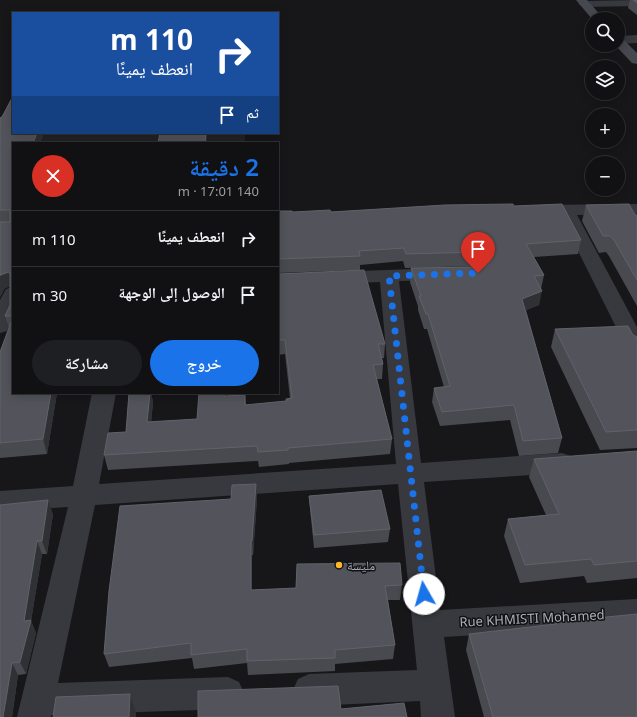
<!DOCTYPE html>
<html lang="ar">
<head>
<meta charset="utf-8">
<style>
	:root { --surface:#111114; --page:#1e1f22; --text:#f1f3f6; --muted:#9c9da0; --line:#303134; --accent:#1a73e8 }
	body { margin:0; font-family:"Noto Sans","Noto Naskh Arabic",sans-serif; background:var(--page); color:var(--text); direction:rtl; height:100vh; display:flex; flex-direction:column; font-size:15px; white-space:nowrap }
	* { box-sizing:border-box; margin:0 }
	p { font-size:13px; color:var(--muted) }
	.icon { flex:none; width:22px; height:22px; fill:none; stroke:currentColor; stroke-width:2; stroke-linecap:round; stroke-linejoin:round }
	.map { position:relative; flex:1; overflow:hidden; direction:ltr }
	.details { position:absolute; left:12px; top:142px; width:267px; height:252px; display:flex; flex-direction:column; background:var(--surface); border-radius:0px; box-shadow:0 2px 10px #0003,0 0 0 1px var(--line); direction:rtl }
	.details>* { flex:none }
	.banner { position:absolute; left:12px; top:12px; width:267px; height:122px; border-radius:0px; box-shadow:0 2px 10px #0003,0 0 0 1px var(--line); direction:rtl; background:#1a4fa0; color:#fff; overflow:hidden }
	.buttons { position:absolute; left:585px; top:12px; display:grid; gap:8px }
	.buttons a { display:grid; place-items:center; width:40px; height:40px; border-radius:50%; background:var(--surface); box-shadow:0 2px 10px #0003,0 0 0 1px var(--line); font-size:20px }
	.pin { position:absolute; display:grid; place-items:center; width:34px; height:34px; color:#fff; margin:-41px -17px; border-radius:50% 50% 50% 0; rotate:-45deg; box-shadow:0 0 4px #0007 }
	.pin .icon { rotate:45deg }
	.me { position:absolute; width:44px; margin:-22px; rotate:353deg; stroke-linejoin:round; filter:drop-shadow(0 0 3px #0008) }
	.turn { display:flex; align-items:center; gap:14px; height:84px; padding:0 20px; font-size:18px }
	.turn .icon { width:52px; height:52px; stroke-width:2.5 }
	.turn b { display:block; font-size:28px; line-height:34px }
	.then { display:flex; align-items:center; height:38px; padding:0 20px; background:#0003; gap:8px; font-size:15px }
	.round { display:grid; place-items:center; flex:none; width:42px; height:42px; border-radius:21px; background:var(--page) }
	.head { display:flex; align-items:center; justify-content:space-between; height:68px; padding:0 20px }
	h1 { font-size:24px; font-weight:600; line-height:30px; color:var(--accent) }
	.action { display:flex; gap:8px; margin-top:auto; padding:8px 20px }
	.action a { flex:1; height:46px; border-radius:24px; background:var(--accent); color:#fff; font-size:16px; font-weight:600; line-height:46px; text-align:center }
	.action a+a { background:var(--page); color:var(--text) }
	ul { padding:0; list-style:none }
	li { display:flex; align-items:center; gap:12px; height:56px; padding:0 20px; border-top:1px solid var(--line) }
	li div { flex:1 }
	li b { display:block; font-size:15px }
	li em { font-style:normal }
	.map>svg:first-child { display:block }
	.built { fill:#232327 }
	.lines { fill:none; stroke-linecap:round; stroke-linejoin:round }
	.street { fill:#38393f; fill-rule:evenodd }
	.secondary { fill:#46484f; fill-rule:evenodd }
	.wall { fill:#484a4f }
	.shaded-wall { fill:#303135 }
	.building { fill:#53545b; stroke:#60626a }
	.route { stroke:#1a73e8; stroke-width:7; stroke-dasharray:0 12.6 }
	.poi-dot { fill:#ffb82a; stroke:#121215; stroke-width:1.5 }
	.labels { text-anchor:middle; stroke-width:3; stroke-linejoin:round; paint-order:stroke }
	.near-poi-label { font-size:13px; fill:#a8aeba; stroke:#121215; text-anchor:start }
	.near-street-label { font-size:13px; fill:#a8aeba; stroke:#121215 }
</style>
</head>
<body>
<div class="map">
<svg width="637" height="717" viewBox="0 0 637 717">
	<rect width="100%" height="100%" fill="#17171a"/>
	<polygon class="built" points="13,133 245,133 245,143 13,143 0,141"/>
	<g class="lines">
		<g class="street">
			<polygon points="637,0 637,6 584,7 578,4 584,1"/>
			<polygon points="637,35 637,43 618,44 618,36"/>
			<polygon points="637,204 637,214 577,215 637,327 637,354 629,352 626,347 560,215 535,215 529,214 526,210 529,206 535,205"/>
			<polygon points="441,268 448,270 451,274 448,278 441,280 399,281 421,463 562,453 571,456 575,463 571,470 562,473 424,482 440,610 637,599 637,625 444,637 455,717 421,717 420,701 309,706 298,701 293,690 298,679 309,674 417,670 398,484 95,505 58,683 228,677 239,682 244,693 239,704 228,709 51,715 51,717 17,717 68,507 0,511 0,491 73,486 92,393 116,393 99,484 396,464 380,282 278,286 278,274"/>
			<polygon points="13,287 13,319 7,331 0,333 0,300 6,289"/>
		</g>
		<g class="secondary">
			<polygon points="576,0 587,0 604,19 592,19"/>
			<polygon points="618,37 622,38 637,53 637,64 632,63 615,45 618,45"/>
		</g>
	</g>
	<g class="wall">
		<polygon points="630,0 637,0 637,15 628,8"/>
		<polygon points="2,117 13,133 44,133 40,143 13,143 13,393 57,393 47,454 0,458 0,352 9,328 5,316 10,305 10,286 5,288 0,297 0,119"/>
		<polygon points="586,205 637,215 637,306 609,256 606,252 599,253 582,221"/>
		<polygon points="514,206 581,240 578,254 534,257 544,275 541,289 539,305 526,310 562,438 558,453 519,456 510,420 440,426 432,402 434,388 444,387 427,329 424,329 418,310 418,306 410,282 411,268 481,266 478,266 405,268 403,261 360,265 360,270 278,273 278,211 293,212 331,212"/>
		<polygon points="278,274 385,344 384,358 382,358 383,364 382,379 377,379 392,439 390,454 289,463 289,464 259,467 258,461 108,470 104,455 126,432 129,393 151,393 153,402 151,422 197,419 225,393 225,396 245,395 246,405 286,401 290,398 285,354 278,355"/>
		<polygon points="555,329 633,335 637,337 637,448 600,450 551,347"/>
		<polygon points="637,451 637,578 587,583 584,576 520,583 504,536 508,519 546,515 529,477 534,459"/>
		<polygon points="256,484 257,499 253,555 252,555 252,590 296,588 297,564 402,585 400,600 388,600 395,645 393,659 335,664 335,671 248,675 247,663 194,669 192,658 109,667 104,654 231,499"/>
		<polygon points="309,496 390,529 388,542 314,548 310,509"/>
		<polygon points="0,505 53,514 47,554 42,554 31,621 36,633 26,674 18,675 12,717"/>
		<polygon points="556,622 637,717 484,717 466,650 469,634 555,624"/>
	</g>
	<g class="shaded-wall">
		<polygon points="37,133 44,133 40,143 33,143"/>
		<polygon points="206,133 207,133 207,143 205,143"/>
		<polygon points="9,272 13,286 5,288 0,297 0,275"/>
		<polygon points="542,291 539,305 520,313 522,299"/>
		<polygon points="51,393 57,393 47,454 43,439"/>
		<polygon points="150,393 151,393 153,402 150,437 147,422"/>
		<polygon points="256,484 257,499 253,555 252,541"/>
		<polygon points="48,500 53,514 47,554 42,541"/>
		<polygon points="37,541 42,554 31,621 36,633 26,674 20,662 24,621"/>
		<polygon points="251,541 252,555 252,604 251,590"/>
		<polygon points="12,663 18,675 12,717 3,717"/>
		<polygon points="130,694 136,713 136,717 129,717"/>
	</g>
	<g class="building">
		<polygon points="633,0 637,0 637,3"/>
		<polygon points="13,96 13,133 37,133 33,143 13,143 13,316 5,316 10,305 10,274 9,272 0,275 0,276 0,222 10,222 10,210 0,210 0,119 1,117 2,117"/>
		<polygon points="160,133 206,133 205,143 158,143"/>
		<polygon points="513,204 514,206 562,204 581,240 526,244 544,275 534,276 542,291 522,299 562,438 523,441 514,405 442,412 434,388 450,386 428,314 426,314 419,296 421,296 411,268 480,267 488,265 491,258 488,254 480,252 406,254 404,248 359,251 360,256 278,259 278,211 292,211 293,212 330,210 331,212 445,205"/>
		<polygon points="629,204 635,215 637,215 637,280 614,240 610,236 603,236 586,205"/>
		<polygon points="364,270 385,344 378,344 383,364 373,365 392,439 288,448 288,450 258,452 257,446 104,455 108,433 126,432 129,393 150,393 147,422 197,419 199,393 224,393 224,396 245,395 245,405 286,401 286,399 292,398 285,340 278,340 278,274"/>
		<polygon points="13,317 13,393 51,393 43,439 0,443 0,352"/>
		<polygon points="628,326 633,335 637,337 637,430 606,432 555,329"/>
		<polygon points="637,451 637,561 594,565 591,559 525,565 508,519 559,514 534,459"/>
		<polygon points="256,484 252,541 251,541 251,590 296,588 297,564 400,563 402,585 385,586 395,645 335,650 335,658 247,661 247,649 191,655 191,643 104,654 109,591 120,506 231,499 232,485"/>
		<polygon points="381,490 390,529 314,535 309,496"/>
		<polygon points="48,500 42,541 37,541 24,621 31,620 20,662 12,663 3,717 0,717 0,505"/>
		<polygon points="637,614 637,717 493,717 469,634 556,624 556,622"/>
		<polygon points="338,686 341,709 404,703 407,717 198,717 198,691"/>
		<polygon points="130,694 129,717 53,717 56,697"/>
	</g>
	<g class="lines">
		<polyline class="route" points="424,594 389,276 478,273"/>
	</g>
	<circle class="poi-dot" cx="339" cy="565" r="4"/>
	<g class="labels">
		<g class="near-poi-label">
			<text x="347" y="570">مليسة</text>
		</g>
		<g class="near-street-label">
			<text transform="translate(532 618) rotate(-3)" y="5">Rue KHMISTI Mohamed</text>
		</g>
	</g>
</svg>
<div class="buttons">
<a><svg class="icon" aria-label="search" viewBox="0 0 24 24"><circle cx="10" cy="10" r="6"/><path d="M15 15l6 6"/></svg></a>
<a><svg class="icon" aria-label="layers" viewBox="0 0 24 24"><path d="M12 4l9 5-9 5-9-5zM3 14l9 5 9-5"/></svg></a>
<a>+</a>
<a>−</a>
</div>
<div class="pin" style="left:478px;top:273px;background:#d93025"><svg class="icon" aria-label="arrive" viewBox="0 0 24 24"><path d="M6 21V4h12l-3 4 3 4H6"/></svg></div>
<svg class="me" style="left:424px;top:594px" viewBox="-20 -20 40 40"><circle r="19" fill="#fff"/><path d="M0-13L10 11 0 6-10 11z" fill="#1a73e8"/></svg>
<div class="banner">
<div class="turn"><svg class="icon" aria-label="right" viewBox="0 0 24 24"><path d="M7 20v-9h11M14 6l5 5-5 5"/></svg><div><b>110 m</b>انعطف يمينًا</div></div>
<div class="then">ثم<svg class="icon" aria-label="arrive" viewBox="0 0 24 24"><path d="M6 21V4h12l-3 4 3 4H6"/></svg></div>
</div>
<section class="details">
<div class="head"><div><h1>2 دقيقة</h1><p>140 m · 17:01</p></div><a class="round" style="background:#d93025;color:#fff"><svg class="icon" aria-label="close" viewBox="0 0 24 24"><path d="M6 6l12 12M18 6L6 18"/></svg></a></div>
<ul>
<li><svg class="icon" aria-label="right" viewBox="0 0 24 24"><path d="M7 20v-9h11M14 6l5 5-5 5"/></svg><div><b>انعطف يمينًا</b></div><em>110 m</em></li>
<li><svg class="icon" aria-label="arrive" viewBox="0 0 24 24"><path d="M6 21V4h12l-3 4 3 4H6"/></svg><div><b>الوصول إلى الوجهة</b></div><em>30 m</em></li>
</ul>
<div class="action"><a>خروج</a><a>مشاركة</a></div>
</section>
</div>
</body>
</html>
